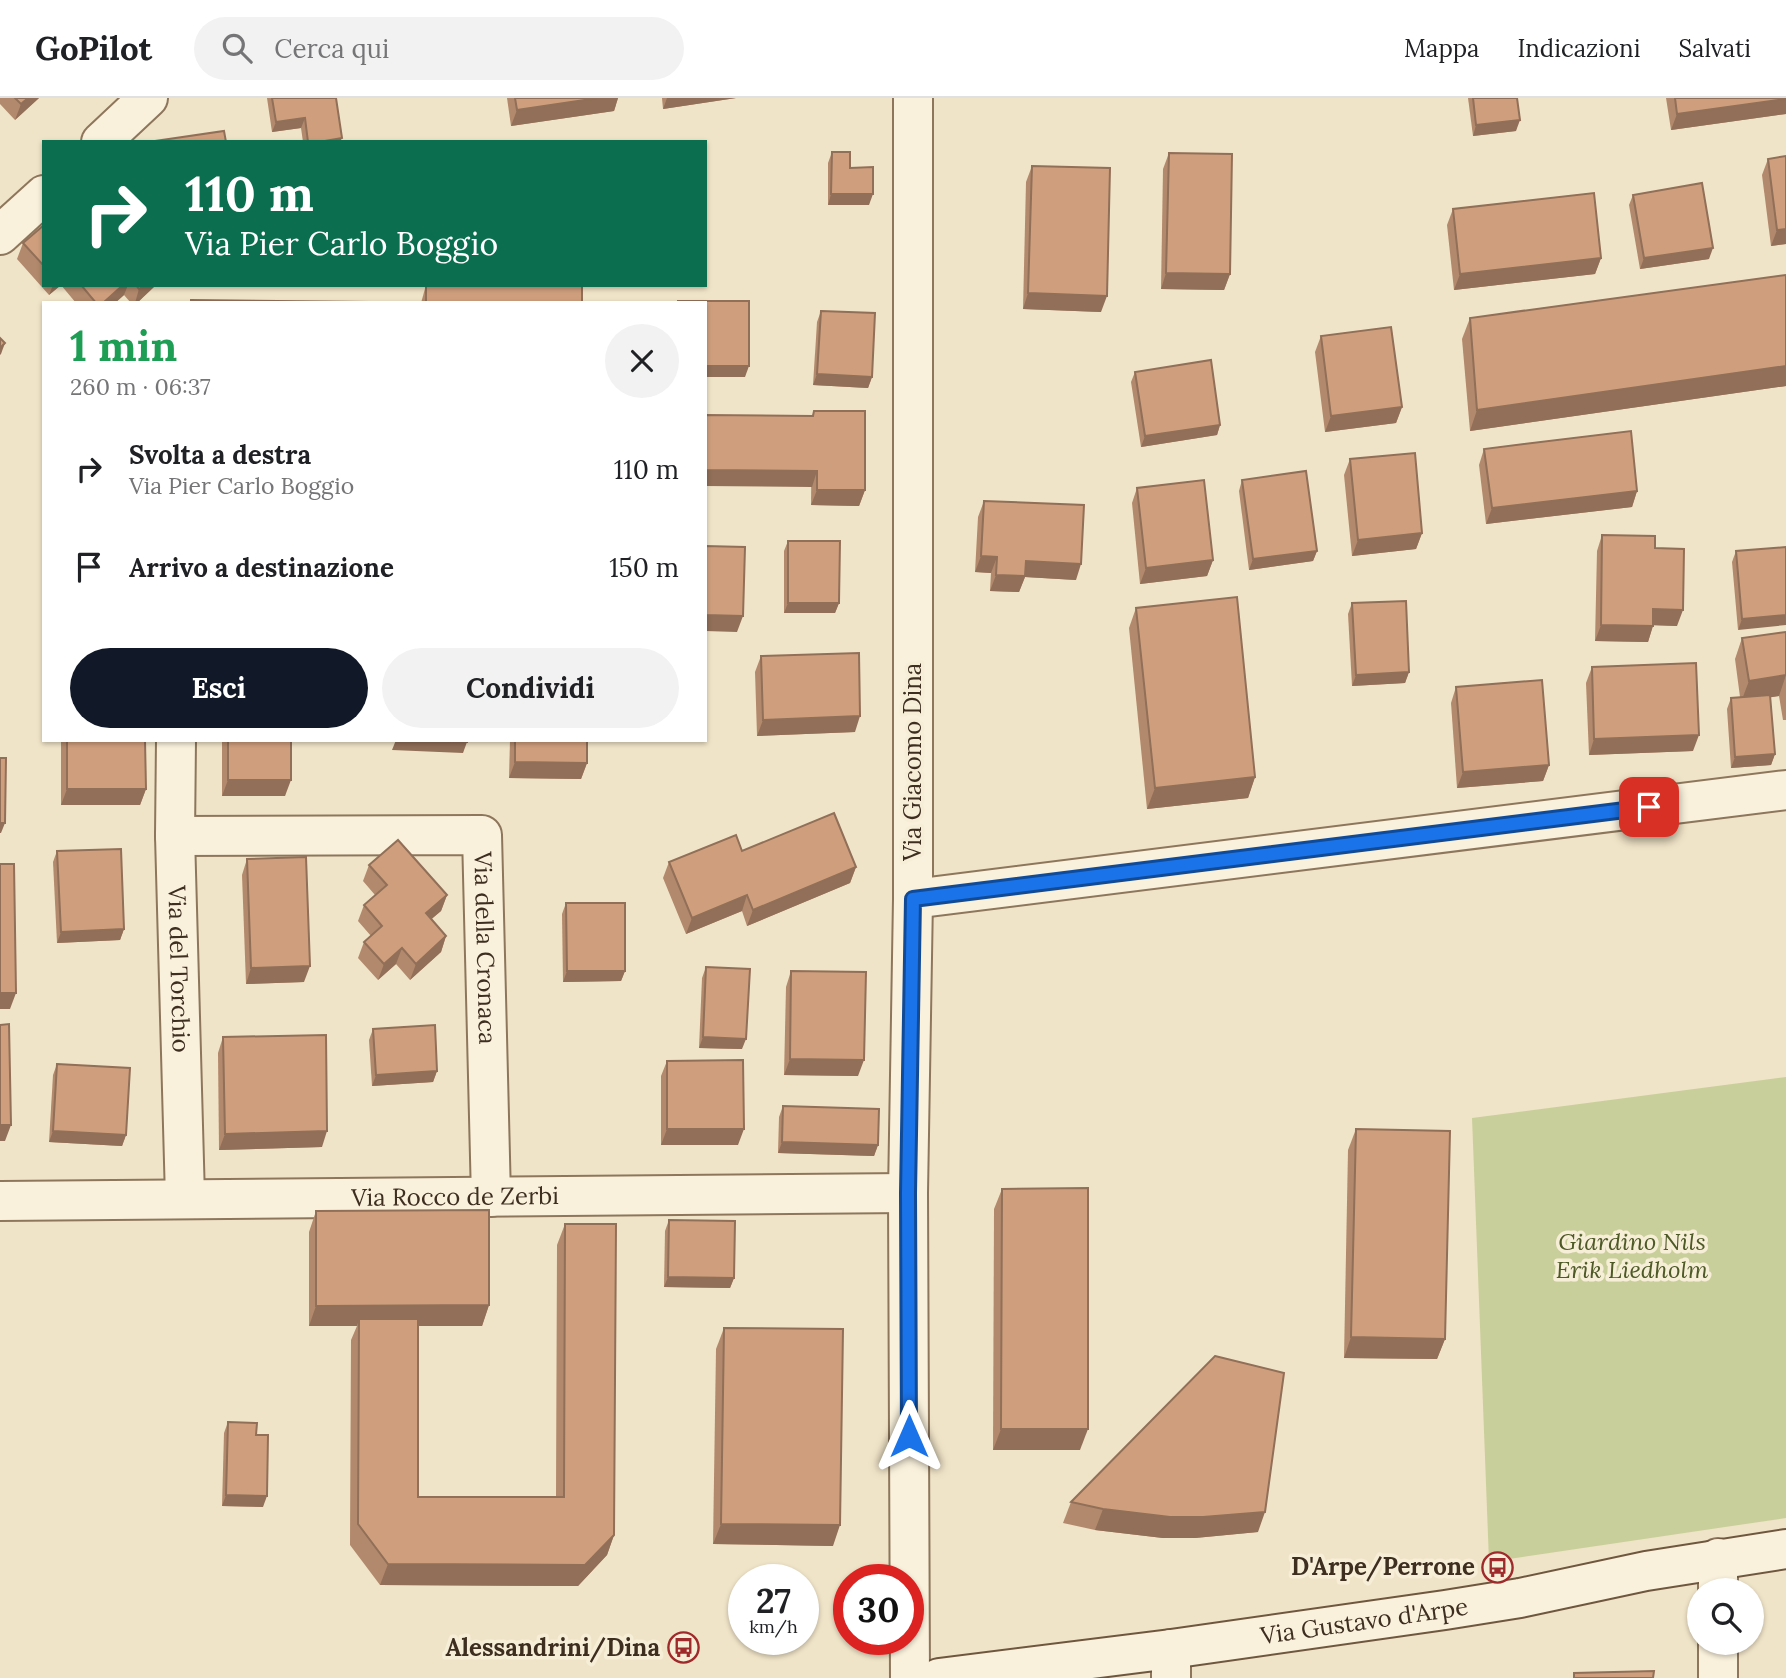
<!DOCTYPE html>
<html lang="it">
<head>
<meta charset="utf-8">
<style>
	:root { --surface:#fff; --page:#f2f2f2; --text:#202124; --muted:#757577; --line:#e0e0e0; --accent:#111827 }
	body { margin:0; font-family:Lora,serif; background:var(--page); color:var(--text); height:100vh; display:flex; flex-direction:column; font-size:26px; white-space:nowrap }
	* { box-sizing:border-box; margin:0 }
	p { font-size:23px; color:var(--muted) }
	.icon { flex:none; width:38px; height:38px; fill:none; stroke:currentColor; stroke-width:2; stroke-linecap:round; stroke-linejoin:round }
	.map { position:relative; flex:1; overflow:hidden }
	.drawer { position:absolute; left:42px; top:203px; width:665px; height:441px; display:flex; flex-direction:column; background:var(--surface); border-radius:0px; box-shadow:0 2px 5px #0004 }
	.drawer>* { flex:none }
	.top-card { position:absolute; left:42px; top:42px; width:665px; height:147px; border-radius:0px; box-shadow:0 2px 5px #0004; background:#0b6e4f; color:#fff; overflow:hidden }
	.buttons { position:absolute; left:1687px; top:1480px; display:grid; gap:14px }
	.buttons a { display:grid; place-items:center; width:77px; height:77px; border-radius:50%; background:var(--surface); box-shadow:0 2px 5px #0004; font-size:35px }
	.speed { position:absolute; left:728px; top:1466px; display:flex; gap:14px; font-size:35px; font-weight:700; text-align:center }
	.speed>* { display:grid; place-content:center; width:91px; height:91px; border-radius:50%; background:var(--surface); box-shadow:0 2px 5px #0004; line-height:1 }
	.speed small { font-size:18px; font-weight:400 }
	.speed .limit { border:10px solid #d22; background:#fff; color:#111 }
	.pin { position:absolute; display:grid; place-items:center; width:60px; height:60px; color:#fff; margin:-30px; border-radius:14px; box-shadow:0 4px 10px #0006 }
	.me { position:absolute; width:77px; margin:-38px; rotate:0deg; stroke-linejoin:round; filter:drop-shadow(0 0 5px #0008) }
	.turn { display:flex; align-items:center; gap:24px; height:147px; padding:0 28px; font-size:32px }
	.turn .icon { width:91px; height:91px; stroke-width:2.5 }
	.turn b { display:block; font-size:49px; line-height:60px }
	.round { display:grid; place-items:center; flex:none; width:74px; height:74px; border-radius:37px; background:var(--page) }
	.headline { display:flex; align-items:center; justify-content:space-between; height:119px; padding:0 28px }
	h1 { font-size:42px; font-weight:800; line-height:52px; color:#1e9e55 }
	.cta { display:flex; gap:14px; margin-top:auto; padding:14px 28px }
	.cta a { flex:1; height:80px; border-radius:42px; background:var(--accent); color:#fff; font-size:28px; font-weight:800; line-height:80px; text-align:center }
	.cta a+a { background:var(--page); color:var(--text) }
	ul { padding:0; list-style:none }
	li { display:flex; align-items:center; gap:21px; height:98px; padding:0 28px }
	li div { flex:1 }
	li b { display:block; font-size:26px }
	li em { font-style:normal }
	header { display:flex; align-items:center; gap:42px; box-sizing:border-box; height:98px; padding:0 35px; background:var(--surface); border-bottom:2px solid var(--line) }
	header strong { font-size:33px }
	nav { display:flex; gap:38px; margin-inline-start:auto; font-size:24px }
	.search { width:490px; height:63px; background:var(--page); display:flex; align-items:center; gap:18px; box-sizing:border-box; padding:0 24px; border-radius:38px; color:var(--muted); font-size:26px }
	.map>svg:first-child { display:block }
	.green { fill:#c9cf9b }
	.lines { fill:none; stroke-linecap:round; stroke-linejoin:round }
	.street-casing { stroke:#8d765c; stroke-width:42 }
	.secondary-casing { stroke:#6f573f; stroke-width:42 }
	.street { stroke:#faf1dc; stroke-width:38 }
	.secondary { stroke:#faf1dc; stroke-width:38 }
	.wall { fill:#b2896c }
	.shaded-wall { fill:#916f58 }
	.building { fill:#cf9f7d; stroke:#916f58; stroke-width:2 }
	.route-casing { stroke:#114b97; stroke-width:18 }
	.route { stroke:#1a73e8; stroke-width:12 }
	.labels { text-anchor:middle; stroke-width:7; stroke-linejoin:round; paint-order:stroke }
	.street-label { font-size:24px; fill:#3d2e20; stroke:#f7eed8 }
	.park-label { font-size:24px; font-style:italic; fill:#4d5a26; stroke:#f7eed8 }
	.poi-label { font-size:24px; font-weight:bold; fill:#3d2e20; stroke:#f7eed8; text-anchor:end }
</style>
</head>
<body>
<header>
<strong>GoPilot</strong>
<div class="search"><svg class="icon" aria-label="search" viewBox="0 0 24 24"><circle cx="10" cy="10" r="6"/><path d="M15 15l6 6"/></svg>Cerca qui</div>
<nav><a>Mappa</a><a>Indicazioni</a><a>Salvati</a></nav>
</header>
<div class="map">
<svg width="1786" height="1580" viewBox="0 0 1786 1580">
	<rect width="100%" height="100%" fill="#f0e4c8"/>
	<polygon class="green" points="1786,979 1786,1420 1489,1464 1472,1020"/>
	<g class="lines">
		<defs>
			<g id="street">
				<polyline points="101,44 148,0"/>
				<polyline points="0,137 44,97"/>
				<path id="s1" d="M176,642L175,738L185,1100"/>
				<path id="s2" d="M175,738L482,737L491,1099"/>
				<polyline points="913,801 1786,692"/>
				<path id="s3" d="M0,1103L908,1095"/>
				<polyline points="1718,1460 1718,1493"/>
				<polyline points="1718,1545 1718,1580"/>
				<polyline points="1171,1551 1171,1580"/>
				<polyline points="910,1580 908,1095 913,801 913,0"/>
			</g>
			<g id="secondary">
				<path id="s4" d="M939,1580L1171,1551L1445,1512L1520,1500L1646,1473L1786,1451"/>
			</g>
		</defs>
		<use href="#street" class="street-casing"/>
		<use href="#secondary" class="secondary-casing"/>
		<use href="#street" class="street"/>
		<use href="#secondary" class="secondary"/>
	</g>
	<g class="wall">
		<polygon points="0,0 39,0 15,22 0,6"/>
		<polygon points="267,0 336,0 340,44 303,44 301,30 272,34"/>
		<polygon points="507,0 618,0 614,13 511,28"/>
		<polygon points="662,0 736,0 663,11"/>
		<polygon points="1468,0 1517,0 1516,33 1473,38"/>
		<polygon points="1666,0 1786,0 1786,16 1671,32"/>
		<polygon points="832,54 850,70 869,107 828,107 828,65"/>
		<polygon points="1169,55 1230,176 1224,192 1161,191 1163,71"/>
		<polygon points="1786,58 1786,146 1771,148 1762,77 1768,61"/>
		<polygon points="1032,68 1101,214 1023,211 1026,84"/>
		<polygon points="1633,97 1709,161 1640,171 1629,107"/>
		<polygon points="1453,111 1601,160 1595,176 1454,192 1447,127"/>
		<polygon points="44,127 44,187 156,187 137,205 131,205 124,197 115,205 76,205 61,187 49,197 17,161 23,145"/>
		<polygon points="1786,177 1786,288 1470,333 1462,241 1470,220"/>
		<polygon points="426,187 582,205 421,205"/>
		<polygon points="821,213 872,279 868,290 813,287 817,224"/>
		<polygon points="1321,238 1402,309 1396,325 1325,334 1315,254"/>
		<polygon points="1135,274 1220,327 1217,337 1141,349 1131,284"/>
		<polygon points="814,313 865,392 859,408 811,407 812,318"/>
		<polygon points="1484,351 1637,393 1632,409 1486,426 1479,367"/>
		<polygon points="1350,361 1422,435 1416,451 1352,458 1344,377"/>
		<polygon points="1242,382 1317,453 1313,463 1249,472 1239,393"/>
		<polygon points="1137,390 1213,462 1207,478 1140,486 1132,405"/>
		<polygon points="984,403 1076,482 1025,479 1019,494 990,493 991,475 975,474 978,419"/>
		<polygon points="1602,437 1655,450 1677,528 1653,527 1648,544 1595,543 1597,453"/>
		<polygon points="788,443 839,505 835,515 784,515 784,453"/>
		<polygon points="1786,449 1738,532 1732,464 1736,453"/>
		<polygon points="1352,505 1409,574 1405,585 1352,588 1348,516"/>
		<polygon points="1136,510 1255,679 1248,700 1147,711 1129,530"/>
		<polygon points="1786,534 1786,622 1783,622 1779,598 1770,599 1775,656 1771,667 1731,670 1727,611 1731,600 1740,599 1735,561 1742,540"/>
		<polygon points="761,558 855,634 757,638 755,574"/>
		<polygon points="1592,569 1693,653 1589,657 1586,585"/>
		<polygon points="1456,589 1549,667 1543,683 1457,690 1451,605"/>
		<polygon points="61,642 145,642 146,691 140,707 61,707"/>
		<polygon points="222,642 291,642 285,698 222,698"/>
		<polygon points="510,642 587,642 587,665 581,681 509,680"/>
		<polygon points="57,753 124,831 120,842 57,845 53,764"/>
		<polygon points="742,753 856,769 850,785 747,828 742,813 686,836 663,780 669,764"/>
		<polygon points="247,761 304,884 246,886 242,777"/>
		<polygon points="369,767 447,797 441,813 431,821 446,838 441,854 410,882 396,866 378,882 358,860 364,844 371,838 358,823 364,807 375,797 363,783"/>
		<polygon points="566,805 625,873 621,883 563,884 562,816"/>
		<polygon points="706,869 742,951 699,950 702,880"/>
		<polygon points="791,873 858,978 784,977 786,889"/>
		<polygon points="373,931 437,973 433,984 372,988 369,942"/>
		<polygon points="223,939 322,1049 219,1052 218,955"/>
		<polygon points="667,963 738,1047 661,1047 661,978"/>
		<polygon points="57,966 126,1037 122,1048 49,1044 53,977"/>
		<polygon points="783,1008 878,1047 874,1058 778,1055 779,1019"/>
		<polygon points="1356,1031 1445,1241 1437,1261 1344,1260 1348,1052"/>
		<polygon points="1002,1091 1080,1352 993,1352 994,1111"/>
		<polygon points="316,1113 489,1207 482,1228 418,1228 418,1399 556,1399 557,1147 565,1126 614,1437 607,1457 578,1488 380,1487 350,1447 351,1242 357,1228 309,1228 309,1134"/>
		<polygon points="669,1122 734,1180 730,1190 664,1189 665,1133"/>
		<polygon points="724,1230 833,1448 713,1446 716,1251"/>
		<polygon points="228,1324 256,1337 263,1409 222,1408 224,1335"/>
		<polygon points="1071,1404 1258,1434 1195,1440 1163,1440 1095,1432 1063,1425"/>
	</g>
	<g class="shaded-wall">
		<polygon points="28,0 39,0 15,22 21,6"/>
		<polygon points="598,0 618,0 614,13 511,28 517,12"/>
		<polygon points="667,0 736,0 663,11"/>
		<polygon points="1786,1 1786,16 1671,32 1677,16"/>
		<polygon points="305,20 301,30 272,34 276,24"/>
		<polygon points="1520,22 1516,33 1473,38 1476,27"/>
		<polygon points="342,40 340,44 319,44"/>
		<polygon points="831,96 873,96 869,107 828,107"/>
		<polygon points="1786,131 1786,146 1771,148 1777,132"/>
		<polygon points="1713,150 1709,161 1640,171 1644,160"/>
		<polygon points="1601,160 1595,176 1454,192 1460,176"/>
		<polygon points="1166,175 1230,176 1224,192 1161,191"/>
		<polygon points="53,187 61,187 49,197"/>
		<polygon points="123,187 128,187 124,197 115,205 103,205"/>
		<polygon points="144,187 156,187 137,205 135,205 139,191"/>
		<polygon points="1028,195 1107,198 1101,214 1023,211"/>
		<polygon points="5,245 1,256 0,257 0,250"/>
		<polygon points="705,268 749,268 745,279 705,279"/>
		<polygon points="1786,268 1786,288 1470,333 1477,312"/>
		<polygon points="817,276 872,279 868,290 813,287"/>
		<polygon points="1402,309 1396,325 1325,334 1331,318"/>
		<polygon points="1220,327 1217,337 1141,349 1145,338"/>
		<polygon points="705,372 817,373 812,389 705,388"/>
		<polygon points="817,392 865,392 859,408 811,407"/>
		<polygon points="1637,393 1632,409 1486,426 1492,410"/>
		<polygon points="1422,435 1416,451 1352,458 1358,442"/>
		<polygon points="1317,453 1313,463 1249,472 1253,461"/>
		<polygon points="981,458 997,459 991,475 975,474"/>
		<polygon points="1213,462 1207,478 1140,486 1146,470"/>
		<polygon points="1026,463 1081,466 1076,482 1025,479 1019,494 990,493 996,477"/>
		<polygon points="788,505 839,505 835,515 784,515"/>
		<polygon points="1653,511 1683,512 1677,528 1647,527"/>
		<polygon points="705,517 743,518 737,534 705,533"/>
		<polygon points="1786,517 1786,527 1738,532 1742,521"/>
		<polygon points="1601,527 1653,528 1648,544 1595,543"/>
		<polygon points="1409,574 1405,585 1352,588 1356,577"/>
		<polygon points="1786,577 1779,598 1741,604 1749,583"/>
		<polygon points="860,618 855,634 757,638 763,622"/>
		<polygon points="1699,637 1693,653 1589,657 1594,641"/>
		<polygon points="396,642 427,642 467,644 463,655 392,652"/>
		<polygon points="1775,656 1771,667 1731,670 1735,659"/>
		<polygon points="515,664 587,665 581,681 509,680"/>
		<polygon points="1549,667 1543,683 1457,690 1463,674"/>
		<polygon points="1255,679 1248,700 1147,711 1155,690"/>
		<polygon points="228,682 291,682 285,698 222,698"/>
		<polygon points="67,691 146,691 140,707 61,707"/>
		<polygon points="0,725 5,725 1,735 0,735"/>
		<polygon points="856,769 850,785 747,828 753,812"/>
		<polygon points="447,797 441,813 420,831 426,815"/>
		<polygon points="747,797 742,813 686,836 692,820"/>
		<polygon points="124,831 120,842 57,845 61,834"/>
		<polygon points="446,838 441,854 410,882 416,866"/>
		<polygon points="402,850 396,866 378,882 384,866"/>
		<polygon points="310,868 304,884 246,886 251,870"/>
		<polygon points="567,873 625,873 621,883 563,884"/>
		<polygon points="0,895 16,895 10,911 0,911"/>
		<polygon points="703,939 746,941 742,951 699,950"/>
		<polygon points="790,961 864,962 858,978 784,977"/>
		<polygon points="437,973 433,984 372,988 376,977"/>
		<polygon points="0,1027 11,1027 5,1043 0,1043"/>
		<polygon points="667,1031 744,1031 738,1047 661,1047"/>
		<polygon points="53,1033 126,1037 122,1048 49,1044"/>
		<polygon points="327,1033 322,1049 219,1052 225,1036"/>
		<polygon points="782,1044 878,1047 874,1058 778,1055"/>
		<polygon points="668,1179 734,1180 730,1190 664,1189"/>
		<polygon points="489,1207 482,1228 359,1228 359,1221 357,1228 309,1228 316,1208"/>
		<polygon points="1351,1239 1445,1241 1437,1261 1344,1260"/>
		<polygon points="1001,1331 1088,1331 1080,1352 993,1352"/>
		<polygon points="226,1397 267,1398 263,1409 222,1408"/>
		<polygon points="1103,1411 1265,1414 1258,1434 1195,1440 1163,1440 1095,1432"/>
		<polygon points="721,1426 840,1427 833,1448 713,1446"/>
		<polygon points="614,1437 607,1457 578,1488 380,1487 388,1466"/>
	</g>
	<g class="building">
		<polygon points="15,0 28,0 21,6"/>
		<polygon points="272,0 336,0 342,40 319,44 308,44 305,20 276,24"/>
		<polygon points="515,0 598,0 517,12"/>
		<polygon points="1473,0 1517,0 1520,22 1476,27"/>
		<polygon points="1675,0 1786,0 1786,1 1677,16"/>
		<polygon points="224,33 226,44 155,43"/>
		<polygon points="832,54 850,54 850,70 873,69 873,96 831,96"/>
		<polygon points="1169,55 1232,56 1230,176 1166,175"/>
		<polygon points="1786,58 1786,131 1777,132 1768,61"/>
		<polygon points="1032,68 1110,70 1107,198 1028,195"/>
		<polygon points="1702,85 1713,150 1644,160 1633,97"/>
		<polygon points="1594,95 1601,160 1460,176 1453,111"/>
		<polygon points="44,127 44,168 23,145"/>
		<polygon points="1786,177 1786,268 1477,312 1470,220"/>
		<polygon points="81,187 123,187 103,205 96,205"/>
		<polygon points="136,187 144,187 139,191"/>
		<rect x="426" y="187" width="156" height="18"/>
		<polygon points="191,202 370,204 191,205"/>
		<polygon points="678,203 749,203 749,268 705,268 705,205 678,205"/>
		<polygon points="821,213 875,215 872,279 817,276"/>
		<polygon points="1391,229 1402,309 1331,318 1321,238"/>
		<polygon points="0,240 5,245 0,250"/>
		<polygon points="1211,262 1220,327 1145,338 1135,274"/>
		<polygon points="814,313 865,313 865,392 817,392 817,373 705,372 705,317 813,318"/>
		<polygon points="1631,333 1637,393 1492,410 1484,351"/>
		<polygon points="1415,355 1422,435 1358,442 1350,361"/>
		<polygon points="1306,373 1317,453 1253,461 1242,382"/>
		<polygon points="1204,382 1213,462 1146,470 1137,390"/>
		<polygon points="984,403 1084,407 1081,466 1026,463 1025,478 996,477 997,459 981,458"/>
		<polygon points="1602,437 1655,438 1655,450 1684,451 1683,512 1653,511 1653,528 1601,527"/>
		<polygon points="788,443 840,443 839,505 788,505"/>
		<polygon points="705,448 745,449 743,518 705,517"/>
		<polygon points="1786,449 1786,517 1742,521 1736,453"/>
		<polygon points="1237,499 1255,679 1155,690 1136,510"/>
		<polygon points="1406,503 1409,574 1356,577 1352,505"/>
		<polygon points="1786,534 1786,577 1749,583 1742,540"/>
		<polygon points="859,555 860,618 763,622 761,558"/>
		<polygon points="1696,565 1699,637 1594,641 1592,569"/>
		<polygon points="1542,582 1549,667 1463,674 1456,589"/>
		<polygon points="1770,597 1775,656 1735,659 1731,600"/>
		<polygon points="67,642 145,642 146,691 67,691"/>
		<rect x="228" y="642" width="63" height="40"/>
		<polygon points="427,642 467,642 467,644"/>
		<polygon points="515,642 587,642 587,665 515,664"/>
		<polygon points="0,660 6,660 5,725 0,725"/>
		<polygon points="834,715 856,769 753,812 747,797 692,820 669,764 736,737 742,753"/>
		<polygon points="398,742 447,797 426,815 446,838 416,866 402,850 384,866 364,844 382,828 364,807 387,787 369,767"/>
		<polygon points="121,751 124,831 61,834 57,753"/>
		<polygon points="306,759 310,868 251,870 247,761"/>
		<polygon points="0,766 14,766 16,895 0,895"/>
		<polygon points="566,805 625,805 625,873 567,873"/>
		<polygon points="706,869 750,871 746,941 703,939"/>
		<polygon points="791,873 866,874 864,962 790,961"/>
		<polygon points="9,926 11,1027 0,1027 0,927"/>
		<polygon points="435,927 437,973 376,977 373,931"/>
		<polygon points="326,937 327,1033 225,1036 223,939"/>
		<polygon points="743,962 744,1031 667,1031 667,963"/>
		<polygon points="57,966 130,970 126,1037 53,1033"/>
		<polygon points="783,1008 879,1011 878,1047 782,1044"/>
		<polygon points="1356,1031 1450,1033 1445,1241 1351,1239"/>
		<polygon points="1088,1090 1088,1331 1001,1331 1002,1091"/>
		<polygon points="489,1112 489,1207 316,1208 316,1113"/>
		<polygon points="669,1122 735,1123 734,1180 668,1179"/>
		<polygon points="565,1126 616,1126 614,1437 585,1467 388,1466 358,1426 359,1221 418,1221 418,1399 564,1399"/>
		<polygon points="724,1230 843,1231 840,1427 721,1426"/>
		<polygon points="1215,1258 1284,1275 1265,1414 1203,1419 1170,1419 1103,1411 1071,1404"/>
		<polygon points="228,1324 257,1325 256,1337 268,1337 267,1398 226,1397"/>
		<polygon points="1654,1573 1653,1580 1574,1580 1574,1575"/>
	</g>
	<g class="lines">
		<defs>
			<polyline id="route" points="909,1338 908,1095 913,801 1649,709"/>
		</defs>
		<use href="#route" class="route-casing"/>
		<use href="#route" class="route"/>
	</g>
	<defs>
		<symbol id="bus-ring" viewBox="-11 -11 22 22"><circle r="9.5" fill="#f7eed8" stroke="#9e2a2b" stroke-width="1.5"/><path d="M-5-6H5V4H4V6H2V4H-2V6H-4V4H-5ZM-3.5-4V0h7V-4ZM-3.5 1.2v1.5H-2V1.2ZM2 1.2v1.5H3.5V1.2Z" fill="#9e2a2b"/></symbol>
	</defs>
	<g fill-rule="evenodd">
		<use href="#bus-ring" x="1480" y="1452" width="35" height="35"/>
		<use href="#bus-ring" x="666" y="1532" width="35" height="35"/>
	</g>
	<g class="labels">
		<g class="street-label">
			<text transform="translate(913 664) rotate(-90)" y="8">Via Giacomo Dina</text>
			<text dy="8" stroke="none"><textPath href="#s2" startOffset="420">Via della Cronaca</textPath></text>
			<text dy="8" stroke="none"><textPath href="#s1" startOffset="229">Via del Torchio</textPath></text>
			<text dy="8" stroke="none"><textPath href="#s3" startOffset="455">Via Rocco de Zerbi</textPath></text>
			<text dy="8" stroke="none"><textPath href="#s4" startOffset="429">Via Gustavo d'Arpe</textPath></text>
		</g>
		<g class="park-label">
			<text x="1632" y="1152">Giardino Nils<tspan x="1632" dy="28">Erik Liedholm</tspan></text>
		</g>
		<g class="poi-label">
			<text x="1475" y="1477">D'Arpe/Perrone</text>
			<text x="660" y="1558">Alessandrini/Dina</text>
		</g>
	</g>
</svg>
<div class="buttons">
<a><svg class="icon" aria-label="search" viewBox="0 0 24 24"><circle cx="10" cy="10" r="6"/><path d="M15 15l6 6"/></svg></a>
</div>
<div class="speed"><div>27<small>km/h</small></div><div class="limit">30</div></div>
<div class="pin" style="left:1649px;top:709px;background:#d93025"><svg class="icon" aria-label="arrive" viewBox="0 0 24 24"><path d="M6 21V4h12l-3 4 3 4H6"/></svg></div>
<svg class="me" style="left:909px;top:1338px" viewBox="-20 -20 40 40"><path d="M0-17L14 15 0 8-14 15z" fill="#1a73e8" stroke="#fff" stroke-width="4"/></svg>
<div class="top-card">
<div class="turn"><svg class="icon" aria-label="right" viewBox="0 0 24 24"><path d="M7 20v-9h11M14 6l5 5-5 5"/></svg><div><b>110 m</b>Via Pier Carlo Boggio</div></div>
</div>
<section class="drawer">
<div class="headline"><div><h1>1 min</h1><p>260 m · 06:37</p></div><a class="round"><svg class="icon" aria-label="close" viewBox="0 0 24 24"><path d="M6 6l12 12M18 6L6 18"/></svg></a></div>
<ul>
<li><svg class="icon" aria-label="right" viewBox="0 0 24 24"><path d="M7 20v-9h11M14 6l5 5-5 5"/></svg><div><b>Svolta a destra</b><p>Via Pier Carlo Boggio</p></div><em>110 m</em></li>
<li><svg class="icon" aria-label="arrive" viewBox="0 0 24 24"><path d="M6 21V4h12l-3 4 3 4H6"/></svg><div><b>Arrivo a destinazione</b></div><em>150 m</em></li>
</ul>
<div class="cta"><a>Esci</a><a>Condividi</a></div>
</section>
</div>
</body>
</html>
